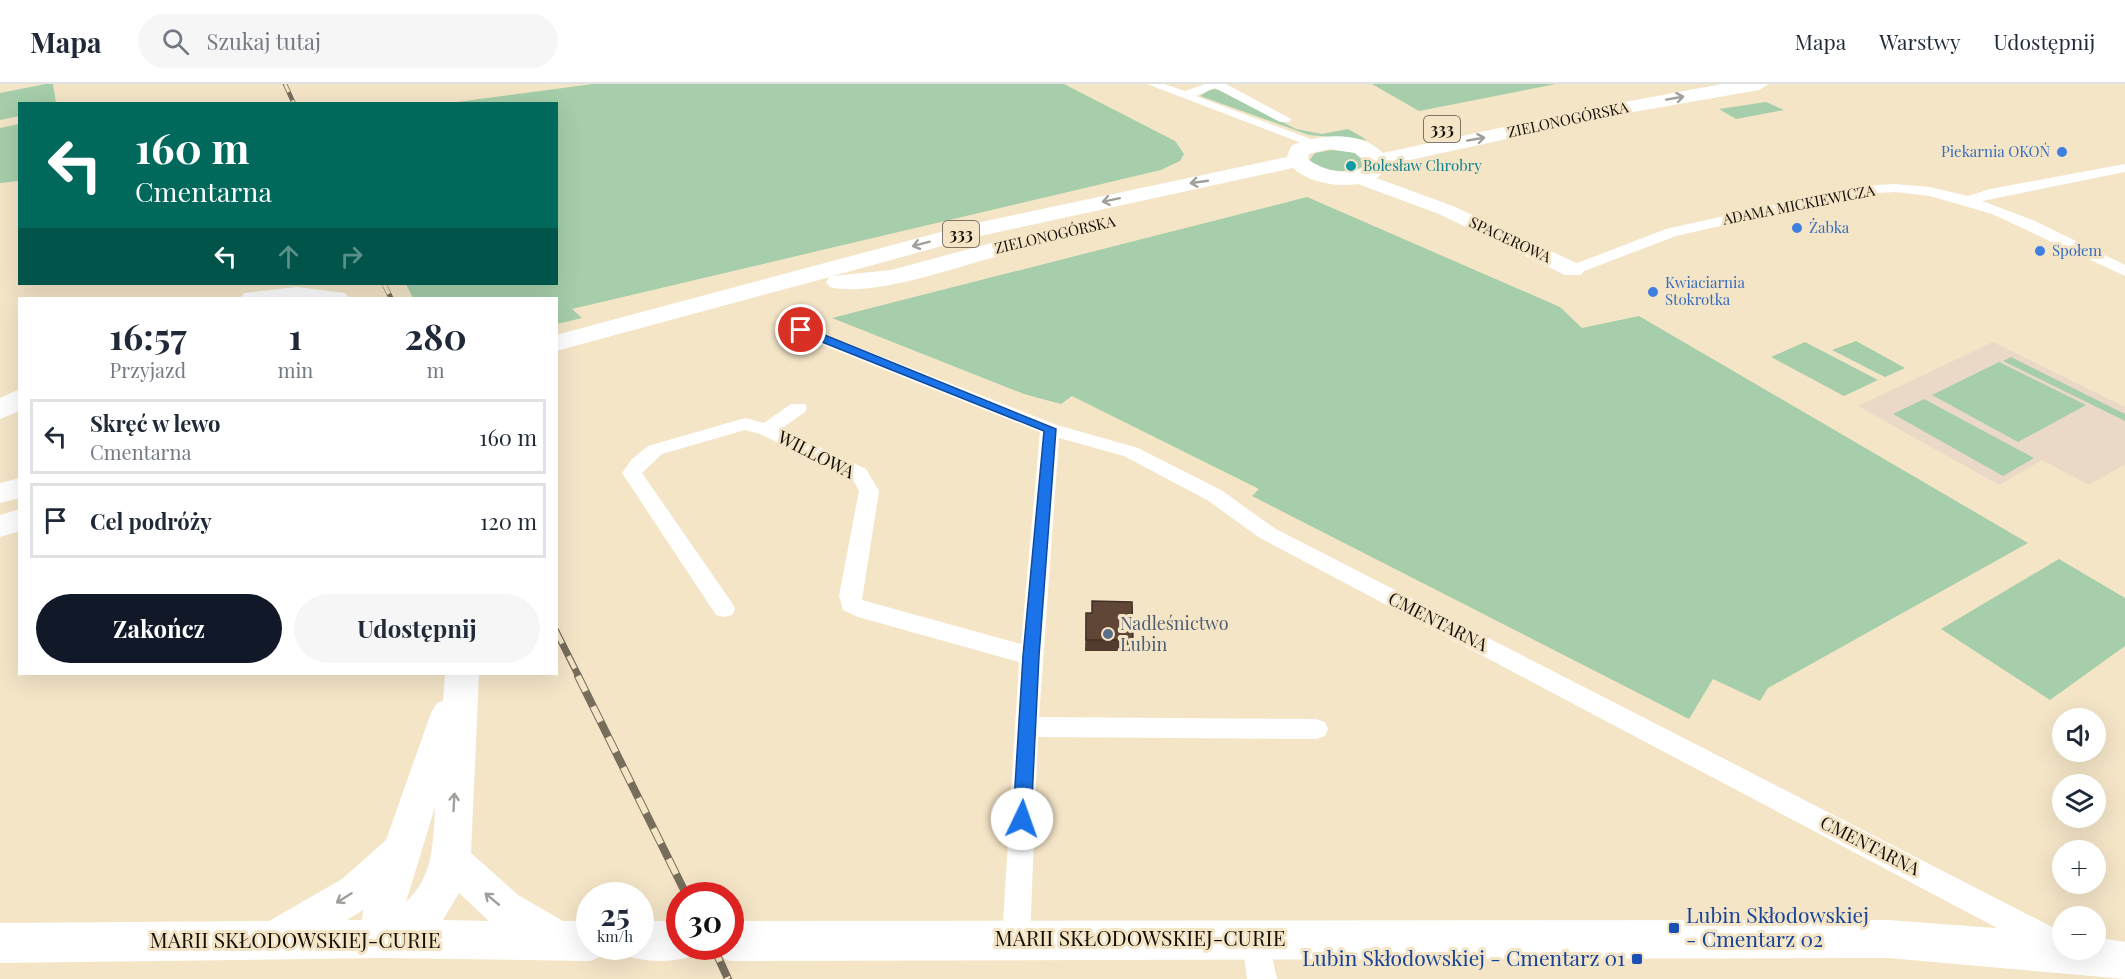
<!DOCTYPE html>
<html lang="pl">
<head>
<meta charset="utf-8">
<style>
	:root { --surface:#fff; --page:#f6f6f7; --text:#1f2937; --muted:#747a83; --line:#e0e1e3; --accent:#111827 }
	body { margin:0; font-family:"Playfair Display",serif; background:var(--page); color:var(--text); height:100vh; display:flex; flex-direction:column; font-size:22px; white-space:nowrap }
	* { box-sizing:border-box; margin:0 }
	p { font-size:20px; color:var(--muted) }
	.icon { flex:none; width:33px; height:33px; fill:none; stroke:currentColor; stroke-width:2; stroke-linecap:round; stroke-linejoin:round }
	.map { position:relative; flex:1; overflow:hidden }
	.sheet { position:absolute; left:18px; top:213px; width:540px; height:378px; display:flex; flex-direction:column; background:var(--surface); border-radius:0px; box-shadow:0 6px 24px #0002 }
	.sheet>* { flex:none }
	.hud { position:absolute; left:18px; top:18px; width:540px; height:183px; border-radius:0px; box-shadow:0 6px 24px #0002; background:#00695c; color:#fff; overflow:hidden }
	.tools { position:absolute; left:2052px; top:624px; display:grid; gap:12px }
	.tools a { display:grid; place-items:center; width:54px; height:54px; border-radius:50%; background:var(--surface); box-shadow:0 6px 24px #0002; font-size:30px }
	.speed { position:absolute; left:576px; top:798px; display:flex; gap:12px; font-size:30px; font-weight:700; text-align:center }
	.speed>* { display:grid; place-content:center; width:78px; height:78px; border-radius:50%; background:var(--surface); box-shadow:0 6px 24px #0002; line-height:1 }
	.speed small { font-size:15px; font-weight:400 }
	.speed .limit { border:9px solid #d22; background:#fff; color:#111 }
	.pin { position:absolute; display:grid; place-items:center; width:51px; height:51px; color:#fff; margin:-26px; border:3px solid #fff; border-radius:50%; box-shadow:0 2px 6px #0007 }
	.me { position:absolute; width:66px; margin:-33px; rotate:3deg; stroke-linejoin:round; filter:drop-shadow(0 0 4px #0008) }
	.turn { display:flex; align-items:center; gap:21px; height:126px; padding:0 18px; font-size:27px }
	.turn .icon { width:78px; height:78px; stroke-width:2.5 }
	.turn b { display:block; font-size:42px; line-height:51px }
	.lanes { display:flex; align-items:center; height:57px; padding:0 18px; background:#0003; justify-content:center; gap:30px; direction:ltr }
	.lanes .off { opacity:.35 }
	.eta { display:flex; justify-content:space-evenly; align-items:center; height:102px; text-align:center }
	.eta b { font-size:36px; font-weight:700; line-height:42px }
	.primary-button { display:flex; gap:12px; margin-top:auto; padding:12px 18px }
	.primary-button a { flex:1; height:69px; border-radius:36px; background:var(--accent); color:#fff; font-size:24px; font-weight:700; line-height:69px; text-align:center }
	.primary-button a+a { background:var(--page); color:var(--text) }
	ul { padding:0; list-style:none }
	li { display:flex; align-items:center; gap:18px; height:75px; margin:0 12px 9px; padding:0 6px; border:3px solid var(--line); border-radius:0px }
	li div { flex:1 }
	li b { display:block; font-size:22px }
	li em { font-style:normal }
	header { display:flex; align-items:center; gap:36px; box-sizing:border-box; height:84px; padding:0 30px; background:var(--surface); border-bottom:2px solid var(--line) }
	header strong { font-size:28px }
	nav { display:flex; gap:33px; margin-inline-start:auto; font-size:21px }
	.search { width:420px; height:54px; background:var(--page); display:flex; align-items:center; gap:15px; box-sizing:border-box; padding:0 21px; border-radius:33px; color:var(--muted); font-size:22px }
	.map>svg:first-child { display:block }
	.education { fill:#ebd9c8 }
	.green { fill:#a6ceaa }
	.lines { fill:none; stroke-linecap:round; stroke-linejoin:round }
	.street { fill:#fff; fill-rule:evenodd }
	.secondary { fill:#fff; fill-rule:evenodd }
	.primary { fill:#fff; fill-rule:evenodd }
	.rail-far3-casing { stroke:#766d5b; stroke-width:4.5 }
	.rail-far2-casing { stroke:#766d5b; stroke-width:5 }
	.rail-far1-casing { stroke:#766d5b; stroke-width:7 }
	.rail-casing { stroke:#766d5b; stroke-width:8 }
	.rail-far3 { stroke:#f4e5c7; stroke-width:3; stroke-dasharray:9; stroke-linecap:butt }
	.rail-far2 { stroke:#f4e5c7; stroke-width:4; stroke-dasharray:11; stroke-linecap:butt }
	.rail-far1 { stroke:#f4e5c7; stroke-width:4.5; stroke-dasharray:14; stroke-linecap:butt }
	.rail { stroke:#f4e5c7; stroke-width:6; stroke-dasharray:17; stroke-linecap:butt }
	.wall { fill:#523c2e }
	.building { fill:#5f4636; stroke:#423126; stroke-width:1.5 }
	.oneway { stroke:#a19f9b }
	.route { fill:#1a73e8; stroke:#114b97; stroke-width:1.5 }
	.shop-dot { fill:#3f7fe0; stroke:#f4e5c7; stroke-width:2 }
	.culture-dot { fill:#0f9aa8; stroke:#f4e5c7; stroke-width:2 }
	.service-dot { fill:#5c6f8a; stroke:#f4e5c7; stroke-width:2 }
	.transit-dot { fill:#1a4fb4; stroke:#f4e5c7; stroke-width:2 }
	.labels { text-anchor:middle; stroke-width:6; stroke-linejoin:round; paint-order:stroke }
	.far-street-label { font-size:15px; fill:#140f06; stroke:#f4e5c7 }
	.far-shop-label { font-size:15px; fill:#366cbe; stroke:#f4e5c7; text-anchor:start }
	.far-culture-label { font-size:15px; fill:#0d838f; stroke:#f4e5c7; text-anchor:start }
	.shield { fill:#f4e5c7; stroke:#574f40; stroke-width:1.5 }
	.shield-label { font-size:16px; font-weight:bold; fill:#140f06 }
	.street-label { font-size:18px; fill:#140f06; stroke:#f4e5c7 }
	.service-label { font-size:18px; fill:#4e5e75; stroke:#f4e5c7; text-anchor:start }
	.near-transit-label { font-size:21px; fill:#164399; stroke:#f4e5c7; text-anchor:start }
	.near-street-label { font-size:21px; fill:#140f06; stroke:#f4e5c7 }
</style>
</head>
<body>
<header>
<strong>Mapa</strong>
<div class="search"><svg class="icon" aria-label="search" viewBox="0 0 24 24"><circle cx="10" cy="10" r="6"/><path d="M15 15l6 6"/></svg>Szukaj tutaj</div>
<nav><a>Mapa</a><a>Warstwy</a><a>Udostępnij</a></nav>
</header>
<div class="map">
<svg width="2125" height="895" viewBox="0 0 2125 895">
	<rect width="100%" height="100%" fill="#f4e5c7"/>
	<polygon class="education" points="1993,258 2125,323 2125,380 2089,401 2042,376 1999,401 1858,322"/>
	<g class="green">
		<polygon points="46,0 53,0 56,19 20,20 19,32 0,36 0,9"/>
		<polygon points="593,0 1064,0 1175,57 1184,70 1180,77 1161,86 572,225 582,234 557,240 556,214 413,214 406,200 556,200 556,20 449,19"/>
		<polygon points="1372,0 1556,0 1419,27"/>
		<polygon points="1211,5 1220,6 1296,45 1322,50 1348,45 1367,56 1309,51 1200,12"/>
		<polygon points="1766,18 1784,26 1736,35 1719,25"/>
		<polygon points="19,40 19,97 0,99 0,44"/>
		<path d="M1332,66L1360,69L1368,80C1353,91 1321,88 1309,77L1315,69Z"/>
		<polygon points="1307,113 1560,223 1582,244 1639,232 2028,459 1768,604 1760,617 1713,595 1689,635 1252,412 1259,405 1072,312 1061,320 1024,310 832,234"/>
		<polygon points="1856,257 1905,284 1885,293 1832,266"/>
		<polygon points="1805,258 1878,296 1844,312 1771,273"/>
		<polygon points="2011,273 2125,330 2125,337 2003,277"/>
		<polygon points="1999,278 2086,321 2018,358 1932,311"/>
		<polygon points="1924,315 2034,374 2003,392 1893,330"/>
		<polygon points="2059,475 2125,514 2125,562 2050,616 1941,545"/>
	</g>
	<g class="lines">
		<g class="street">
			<polygon points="1147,0 1164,0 1185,7 1205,0 1226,0 1291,35 1290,38 1280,38 1215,4 1196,12 1324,60 1317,64 1312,63"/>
			<polygon points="2125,80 2125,88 1982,117 2035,137 2125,181 2125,192 1992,130 1930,112 1895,108 1859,110 1676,152 1579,189 1573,191 1565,186 1567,183 1666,145 1859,102 1895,100 1930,103 1968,112 1990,105"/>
			<polygon points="801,241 1057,341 1138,364 1221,406 1274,444 2062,848 2062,866 2075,866 2072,873 2062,877 2052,873 1260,454 1207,416 1124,372 1059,354 1039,633 1316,635 1325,638 1328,645 1325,652 1316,655 1038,653 1030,855 1026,865 1016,869 1006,865 1002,855 1019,578 858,533 843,526 839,512 859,407 852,394 760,350 745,346 662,370 642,389 732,519 735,525 732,531 724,533 716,531 622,389 632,375 648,362 745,334 764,339 791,320 805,320 807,324 805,328 781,345 866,385 879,407 862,516 1021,560 1040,348 795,250 792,246"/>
			<polygon points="1256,842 1266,846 1277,895 1247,895 1242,856 1246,846"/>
		</g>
		<g class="secondary">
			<polygon points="1357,87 1453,122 1581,181 1584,186 1581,191 1565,191 1439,130 1350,97 1347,93 1350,89"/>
			<polygon points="297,203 345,209 349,214 240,214 244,209"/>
			<path d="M445,590H479L471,769L518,811L563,837H590V862H608L605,871L590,877L383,874L0,879V839L269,837L342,795L386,756L431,629L437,619L443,617ZM435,723C433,759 434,792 406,818ZM459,809L489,837L443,836ZM363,826L362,836H347Z"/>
			<polygon points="1889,836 2062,849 2062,866 2096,866 2096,853 2125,858 2125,895 1889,874 730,877 715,871 712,862 730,862 730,837"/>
			<path d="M640,837H680V862H698L695,871C673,879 647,879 625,871L622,862H640Z"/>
		</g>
		<g class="primary">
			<path d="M1722,0H1769L1759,6L1622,30L1396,79C1387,81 1386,88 1378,93C1356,107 1312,102 1293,84L971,154L833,192L891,186L999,157L1008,159L1011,164L1008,169C964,181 872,214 830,203L826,198L830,193L556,267V251L967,141L1287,73L1291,62C1318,50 1360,46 1383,69L1587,25ZM1329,65L1355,69L1367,80C1353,94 1322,87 1308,75L1309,70Z"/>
			<polygon points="20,305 20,327 0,335 0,314"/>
			<polygon points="20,394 20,414 0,419 0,399"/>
			<polygon points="20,425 20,447 0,453 0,431"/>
		</g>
		<defs>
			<polyline id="rail-far3" points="285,0 294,20"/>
			<polyline id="rail-far2" points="384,200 391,214"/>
			<polyline id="rail-far1" points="556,547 579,593"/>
			<g id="rail">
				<polyline points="578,592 687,812"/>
				<polyline points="713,862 728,895"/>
			</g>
		</defs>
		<use href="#rail-far3" class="rail-far3-casing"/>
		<use href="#rail-far2" class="rail-far2-casing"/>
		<use href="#rail-far1" class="rail-far1-casing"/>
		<use href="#rail" class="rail-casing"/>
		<use href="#rail-far3" class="rail-far3"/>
		<use href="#rail-far2" class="rail-far2"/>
		<use href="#rail-far1" class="rail-far1"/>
		<use href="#rail" class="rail"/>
	</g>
	<polygon class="wall" points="1086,529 1133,556 1132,567 1085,567"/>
	<polygon class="building" points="1092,517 1132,518 1133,556 1086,556 1086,529 1092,529"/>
	<defs><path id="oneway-shaft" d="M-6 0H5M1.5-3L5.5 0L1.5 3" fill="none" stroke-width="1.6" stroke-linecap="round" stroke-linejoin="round" transform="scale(1.5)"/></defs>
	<g class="oneway">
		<use href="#oneway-shaft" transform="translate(1675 14) rotate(-10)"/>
		<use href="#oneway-shaft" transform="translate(1476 55) rotate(-10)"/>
		<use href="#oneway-shaft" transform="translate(1199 98) rotate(172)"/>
		<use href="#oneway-shaft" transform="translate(1111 116) rotate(168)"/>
		<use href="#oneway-shaft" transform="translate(921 160) rotate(165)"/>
		<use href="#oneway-shaft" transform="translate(454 718) rotate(-87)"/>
		<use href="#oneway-shaft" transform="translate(344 814) rotate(148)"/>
		<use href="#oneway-shaft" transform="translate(492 815) rotate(-140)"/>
	</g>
	<polygon class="route" points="797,243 805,243 1056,345 1039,572 1031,735 1028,740 1022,742 1016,740 1013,735 1023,572 1044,347 797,248"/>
	<g class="shop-dot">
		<circle cx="2062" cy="68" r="6"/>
		<circle cx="1797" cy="144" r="6"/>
		<circle cx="2040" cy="167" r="6"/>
		<circle cx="1653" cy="208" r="6"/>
	</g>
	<circle class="culture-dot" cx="1351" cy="82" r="6"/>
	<circle class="service-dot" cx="1108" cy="550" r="6"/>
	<g class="transit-dot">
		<rect x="1668" y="838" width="12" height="12" rx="3"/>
		<rect x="1631" y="869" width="12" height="12" rx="3"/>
	</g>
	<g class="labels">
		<g class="far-street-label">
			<text transform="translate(1568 36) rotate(-12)" y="5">ZIELONOGÓRSKA</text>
			<text transform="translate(1799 121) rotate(-11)" y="5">ADAMA MICKIEWICZA</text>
			<text transform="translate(1055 151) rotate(-13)" y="5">ZIELONOGÓRSKA</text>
			<text transform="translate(1510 156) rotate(25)" y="5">SPACEROWA</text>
		</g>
		<g class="far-shop-label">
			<text x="2050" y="73" text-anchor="end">Piekarnia OKOŃ</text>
			<text x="1809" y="149">Żabka</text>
			<text x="2052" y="172">Społem</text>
			<text x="1665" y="204">Kwiaciarnia<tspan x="1665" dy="17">Stokrotka</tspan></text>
		</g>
		<g class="far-culture-label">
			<text x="1363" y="87">Bolesław Chrobry</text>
		</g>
		<g class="shield">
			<rect x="1424" y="32" width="36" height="26" rx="4.5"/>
			<rect x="943" y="137" width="36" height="26" rx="4.5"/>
		</g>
		<g class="shield-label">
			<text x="1442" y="51">333</text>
			<text x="961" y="156">333</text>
		</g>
		<g class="street-label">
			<text transform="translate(816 371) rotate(27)" y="6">WILLOWA</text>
			<text transform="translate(1438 538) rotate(27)" y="6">CMENTARNA</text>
			<text transform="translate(1870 762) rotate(27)" y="6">CMENTARNA</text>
		</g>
		<g class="service-label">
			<text x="1120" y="546">Nadleśnictwo<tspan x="1120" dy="21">Lubin</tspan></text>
		</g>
		<g class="near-transit-label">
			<text x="1686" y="839">Lubin Skłodowskiej<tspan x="1686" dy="24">- Cmentarz 02</tspan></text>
			<text x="1625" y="882" text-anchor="end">Lubin Skłodowskiej - Cmentarz 01</text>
		</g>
		<g class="near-street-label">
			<text x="1140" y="862">MARII SKŁODOWSKIEJ-CURIE</text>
			<text x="295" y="864">MARII SKŁODOWSKIEJ-CURIE</text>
		</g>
	</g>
</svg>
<div class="tools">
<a><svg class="icon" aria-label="sound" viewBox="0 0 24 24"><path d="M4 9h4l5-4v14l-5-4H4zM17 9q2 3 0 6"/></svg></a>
<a><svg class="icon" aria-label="layers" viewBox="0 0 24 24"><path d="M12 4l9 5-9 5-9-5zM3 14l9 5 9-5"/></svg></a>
<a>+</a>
<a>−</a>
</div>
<div class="speed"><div>25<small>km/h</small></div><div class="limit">30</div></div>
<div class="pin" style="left:801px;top:246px;background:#d93025"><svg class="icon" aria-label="arrive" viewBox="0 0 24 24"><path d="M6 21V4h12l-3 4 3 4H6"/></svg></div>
<svg class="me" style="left:1022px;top:735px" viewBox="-20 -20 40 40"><circle r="19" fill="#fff"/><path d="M0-13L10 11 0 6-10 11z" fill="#1a73e8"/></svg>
<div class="hud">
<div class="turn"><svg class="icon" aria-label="left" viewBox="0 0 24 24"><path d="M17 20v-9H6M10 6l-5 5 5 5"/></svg><div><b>160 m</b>Cmentarna</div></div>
<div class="lanes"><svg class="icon" aria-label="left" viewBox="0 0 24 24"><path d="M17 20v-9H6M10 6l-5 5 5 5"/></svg><svg class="icon off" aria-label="ahead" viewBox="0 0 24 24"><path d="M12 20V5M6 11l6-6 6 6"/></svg><svg class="icon off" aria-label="right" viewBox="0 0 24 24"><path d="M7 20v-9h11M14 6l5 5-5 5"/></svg></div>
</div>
<section class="sheet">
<div class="eta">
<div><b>16:57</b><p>Przyjazd</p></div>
<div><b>1</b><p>min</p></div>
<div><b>280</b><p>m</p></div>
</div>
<ul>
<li><svg class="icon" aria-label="left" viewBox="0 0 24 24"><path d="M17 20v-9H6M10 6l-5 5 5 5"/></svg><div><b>Skręć w lewo</b><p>Cmentarna</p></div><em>160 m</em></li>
<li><svg class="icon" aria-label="arrive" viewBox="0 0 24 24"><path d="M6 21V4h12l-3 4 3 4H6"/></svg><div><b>Cel podróży</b></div><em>120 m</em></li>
</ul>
<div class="primary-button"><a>Zakończ</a><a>Udostępnij</a></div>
</section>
</div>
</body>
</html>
